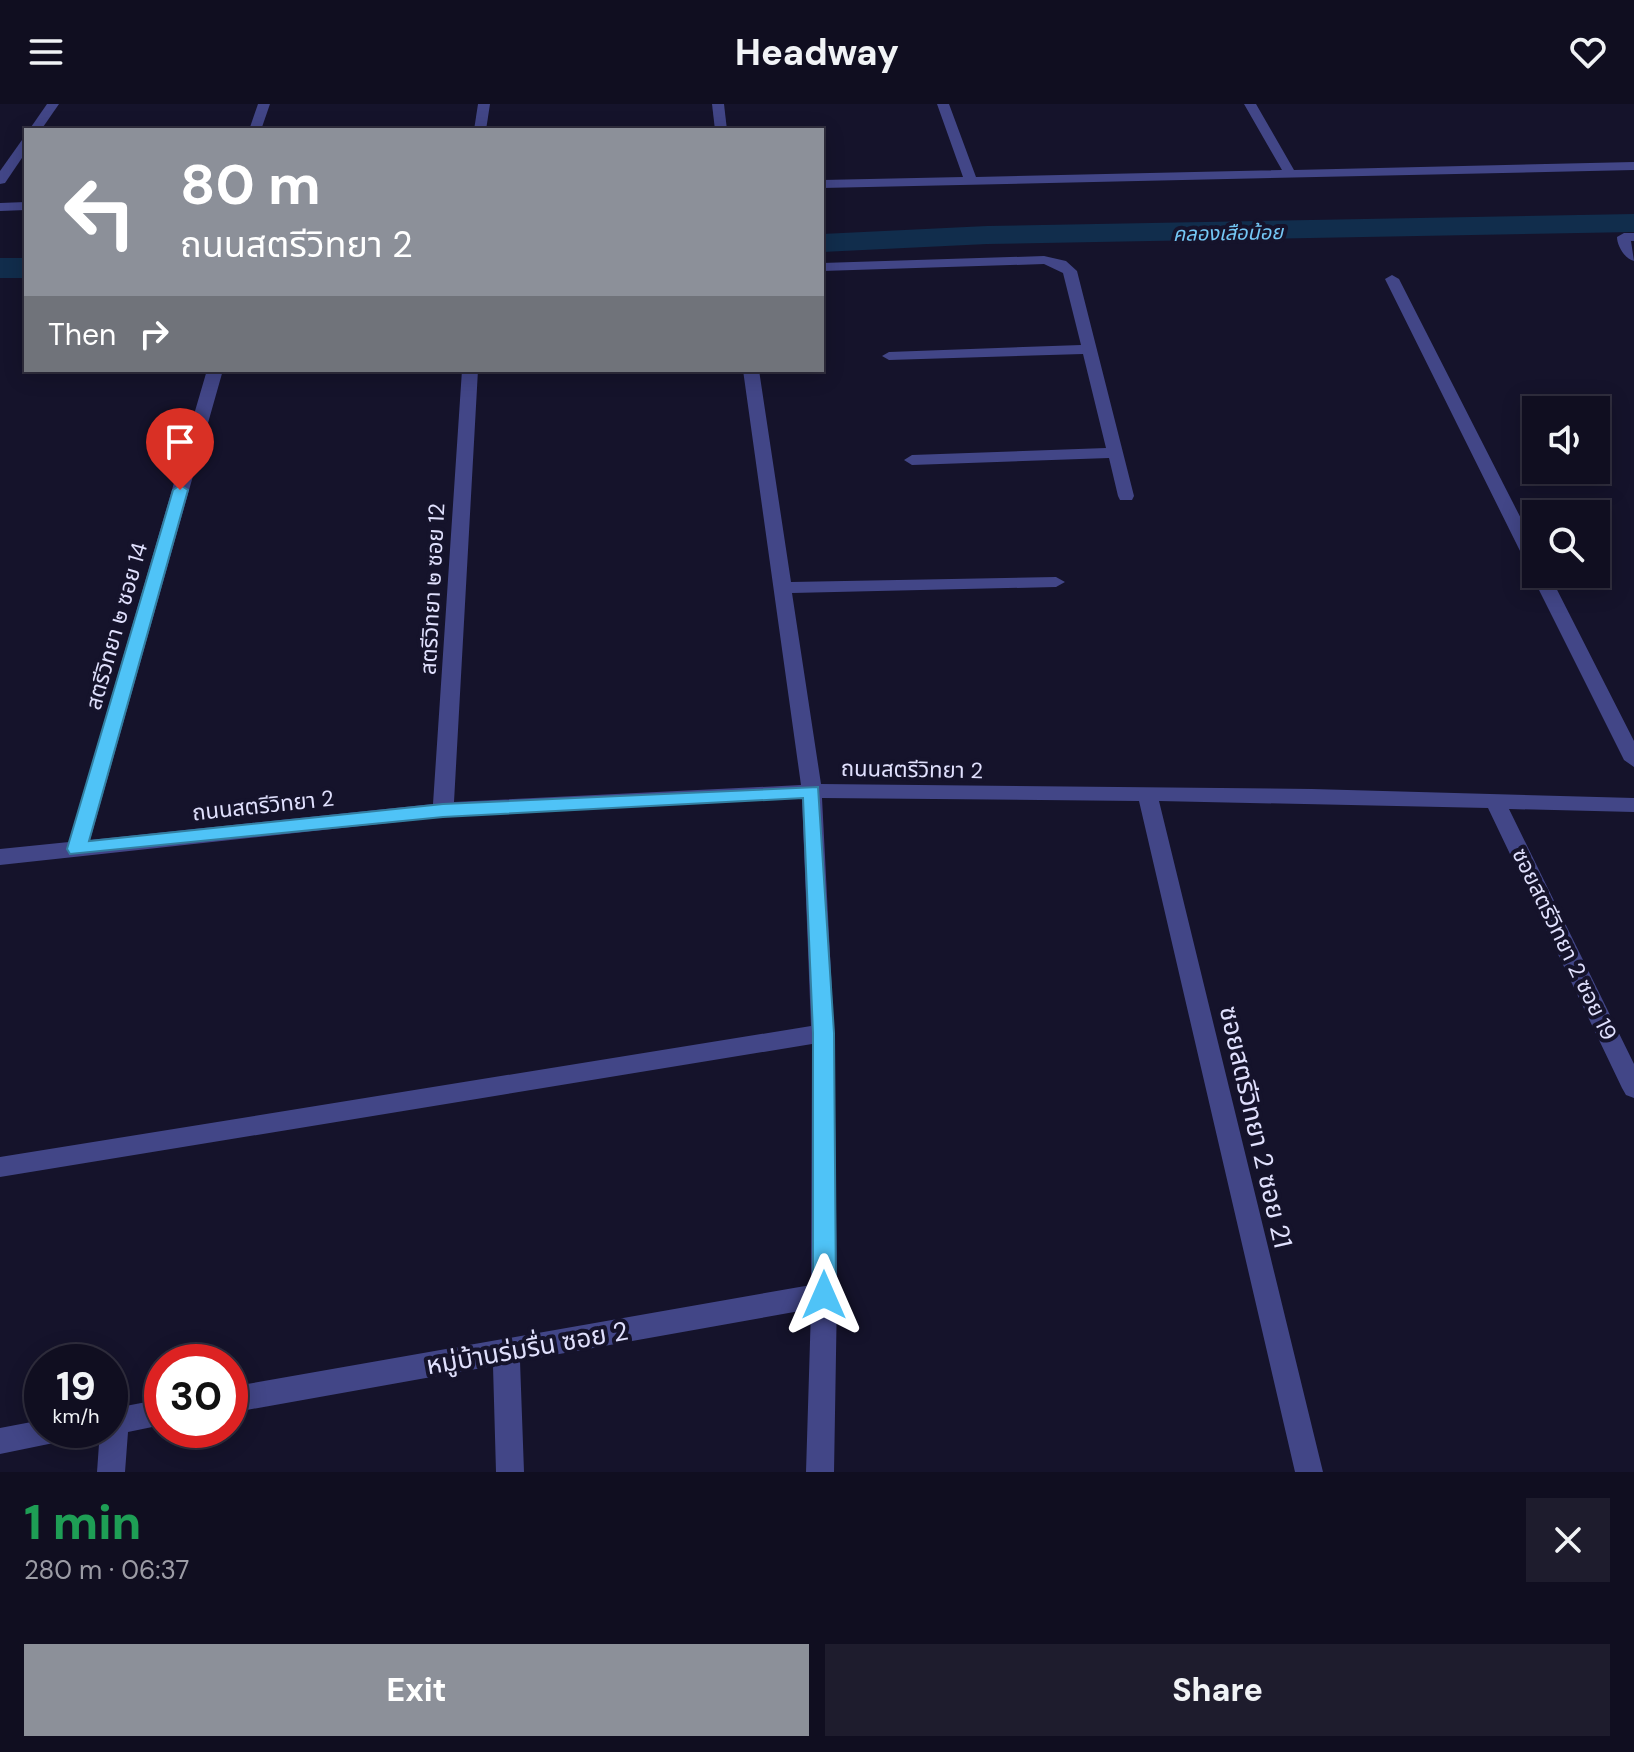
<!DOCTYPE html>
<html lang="en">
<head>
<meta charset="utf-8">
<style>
	:root { --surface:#100e20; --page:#1e1c2d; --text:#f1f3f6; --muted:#9c9ca5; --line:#302e3e; --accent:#8c9099 }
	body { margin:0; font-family:"DM Sans","Noto Sans Thai",sans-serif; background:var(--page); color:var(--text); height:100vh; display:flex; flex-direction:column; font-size:30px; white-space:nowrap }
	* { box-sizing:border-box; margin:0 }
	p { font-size:26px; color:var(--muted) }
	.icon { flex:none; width:44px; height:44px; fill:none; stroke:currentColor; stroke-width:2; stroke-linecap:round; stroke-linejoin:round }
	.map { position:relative; height:1368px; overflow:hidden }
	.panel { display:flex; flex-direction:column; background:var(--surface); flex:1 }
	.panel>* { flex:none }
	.guide { position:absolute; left:24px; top:24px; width:800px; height:244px; border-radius:0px; box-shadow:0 4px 20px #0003,0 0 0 2px var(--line); background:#8c9099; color:#fff; overflow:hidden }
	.buttons { position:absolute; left:1522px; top:292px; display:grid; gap:16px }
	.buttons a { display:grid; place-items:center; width:88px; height:88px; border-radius:0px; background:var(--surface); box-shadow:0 4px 20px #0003,0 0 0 2px var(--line); font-size:40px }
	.speed { position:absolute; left:24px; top:1240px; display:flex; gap:16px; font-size:40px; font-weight:700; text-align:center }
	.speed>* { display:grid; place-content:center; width:104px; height:104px; border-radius:50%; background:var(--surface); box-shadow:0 4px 20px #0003,0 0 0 2px var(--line); line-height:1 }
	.speed small { font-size:20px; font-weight:400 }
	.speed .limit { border:12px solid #d22; background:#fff; color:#111 }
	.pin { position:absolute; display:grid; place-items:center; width:68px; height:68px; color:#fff; margin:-82px -34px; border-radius:50% 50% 50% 0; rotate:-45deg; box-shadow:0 0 8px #0007 }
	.pin .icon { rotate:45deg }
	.me { position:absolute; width:88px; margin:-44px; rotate:0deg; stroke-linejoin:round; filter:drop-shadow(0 0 6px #0008) }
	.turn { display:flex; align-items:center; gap:28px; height:168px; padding:0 24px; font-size:36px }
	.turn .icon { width:104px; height:104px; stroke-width:2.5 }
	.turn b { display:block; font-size:56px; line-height:68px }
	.then { display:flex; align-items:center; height:76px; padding:0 24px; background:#0003; gap:16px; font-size:30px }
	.round { display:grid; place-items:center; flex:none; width:84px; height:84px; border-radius:0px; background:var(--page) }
	.headline { display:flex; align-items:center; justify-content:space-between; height:136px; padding:0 24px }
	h1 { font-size:48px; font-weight:800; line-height:60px; color:#1e9e55 }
	.action { display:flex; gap:16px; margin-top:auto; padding:16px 24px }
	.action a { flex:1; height:92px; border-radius:0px; background:var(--accent); color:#fff; font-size:32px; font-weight:800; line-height:92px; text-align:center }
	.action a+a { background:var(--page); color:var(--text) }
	header { display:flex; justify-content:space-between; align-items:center; height:104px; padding:0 24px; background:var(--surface); font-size:36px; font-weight:800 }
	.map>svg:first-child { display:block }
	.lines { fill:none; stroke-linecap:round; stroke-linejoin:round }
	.canal { fill:#112d4c; fill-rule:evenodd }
	.minor { fill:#424687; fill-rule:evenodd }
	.route { fill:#4fc3f7; stroke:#337fa1; stroke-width:2 }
	.labels { text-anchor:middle; stroke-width:8; stroke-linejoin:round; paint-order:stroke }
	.far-water-label { font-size:20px; font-style:italic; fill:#75c8f6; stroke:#15132b }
	.street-label { font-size:22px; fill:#e0e0fd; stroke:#15132b }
	.near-street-label { font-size:26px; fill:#e0e0fd; stroke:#15132b }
</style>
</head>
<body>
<header><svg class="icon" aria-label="menu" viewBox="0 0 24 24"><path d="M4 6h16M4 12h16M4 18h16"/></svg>Headway<svg class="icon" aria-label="heart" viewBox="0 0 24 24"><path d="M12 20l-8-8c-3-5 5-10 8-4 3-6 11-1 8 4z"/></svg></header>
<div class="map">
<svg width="1634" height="1368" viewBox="0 0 1634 1368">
	<rect width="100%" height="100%" fill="#15132b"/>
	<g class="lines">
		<g class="canal">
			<polygon points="1634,110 1634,128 987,140 822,148 822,130 987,122"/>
			<rect x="0" y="154" width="26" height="20"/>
		</g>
		<g class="minor">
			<polygon points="47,0 59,0 41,26 29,26"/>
			<polygon points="258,0 270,0 261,26 249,26"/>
			<polygon points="478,0 490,0 486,26 474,26"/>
			<polygon points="712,0 724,0 727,26 715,26"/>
			<polygon points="937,0 949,0 976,73 1282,66 1244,0 1256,0 1294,66 1634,58 1634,66 822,84 822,76 963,73"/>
			<polygon points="26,35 26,48 5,79 0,80 0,67 22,36"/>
			<polygon points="26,98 26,106 0,107 0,99"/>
			<path d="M1624,129H1634V137H1631L1634,157C1625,155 1617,142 1617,133Z"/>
			<polygon points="1044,152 1066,157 1077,167 1134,392 1132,396 1120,396 1118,392 1109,354 912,361 904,356 912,351 1106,344 1083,250 889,256 882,252 889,248 1081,241 1063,169 1044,160 822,167 822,159"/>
			<polygon points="1392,171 1399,175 1536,444 1536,470 1549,470 1634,637 1634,663 1624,656 1531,470 1535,466 1527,461 1385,175"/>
			<polygon points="207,266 223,266 90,736 433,700 462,266 478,266 454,698 801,681 743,266 759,266 791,478 1056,473 1065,478 1056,483 792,489 821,680 1312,685 1634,694 1634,708 1509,705 1634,960 1634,994 1626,991 1622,984 1488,704 1159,697 1323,1368 1295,1368 1139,697 822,694 834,929 837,1191 834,1368 806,1368 811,1205 520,1257 524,1368 496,1368 493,1262 230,1309 230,1283 811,1181 812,940 0,1073 0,1053 811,922 802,694 443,713 0,761 0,745 69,738"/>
			<polygon points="162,1295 162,1321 128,1328 125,1368 97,1368 100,1326 110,1326 110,1305"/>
			<polygon points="42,1316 42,1326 77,1326 73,1335 0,1350 0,1324"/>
		</g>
	</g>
	<polygon class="route" points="180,381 188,386 89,737 443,700 818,683 834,929 836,1191 833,1199 824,1202 816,1199 813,1191 813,929 803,694 443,713 70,750 67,745 173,386"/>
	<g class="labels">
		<g class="far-water-label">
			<text transform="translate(1228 129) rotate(-1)" y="7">คลองเสือน้อย</text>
		</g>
		<g class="street-label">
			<text transform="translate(432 485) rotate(-87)" y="8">สตรีวิทยา ๒ ซอย 12</text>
			<text transform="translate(116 522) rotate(-74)" y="8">สตรีวิทยา ๒ ซอย 14</text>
			<text transform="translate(912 665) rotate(1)" y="8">ถนนสตรีวิทยา 2</text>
			<text transform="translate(263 701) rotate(-6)" y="8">ถนนสตรีวิทยา 2</text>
			<text transform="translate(1565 840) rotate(64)" y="8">ซอยสตรีวิทยา 2 ซอย 19</text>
		</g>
		<g class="near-street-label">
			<text transform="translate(1256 1023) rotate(77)" y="9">ซอยสตรีวิทยา 2 ซอย 21</text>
			<text transform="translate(527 1244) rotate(-10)" y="9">หมู่บ้านร่มรื่น ซอย 2</text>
		</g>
	</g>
</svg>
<div class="buttons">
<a><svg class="icon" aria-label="sound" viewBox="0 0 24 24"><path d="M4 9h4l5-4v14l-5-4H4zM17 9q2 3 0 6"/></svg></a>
<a><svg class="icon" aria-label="search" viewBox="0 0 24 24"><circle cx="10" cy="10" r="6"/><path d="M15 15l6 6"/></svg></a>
</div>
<div class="speed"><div>19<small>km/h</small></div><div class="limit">30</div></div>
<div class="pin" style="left:180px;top:386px;background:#d93025"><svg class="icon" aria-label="arrive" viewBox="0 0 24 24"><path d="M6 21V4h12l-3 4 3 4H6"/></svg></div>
<svg class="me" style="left:824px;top:1191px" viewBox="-20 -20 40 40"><path d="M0-17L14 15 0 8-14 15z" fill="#4fc3f7" stroke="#fff" stroke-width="4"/></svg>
<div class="guide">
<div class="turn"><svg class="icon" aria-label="left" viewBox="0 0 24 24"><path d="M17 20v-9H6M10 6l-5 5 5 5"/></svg><div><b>80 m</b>ถนนสตรีวิทยา 2</div></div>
<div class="then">Then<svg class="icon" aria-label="right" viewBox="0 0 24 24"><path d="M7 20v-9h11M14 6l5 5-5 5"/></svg></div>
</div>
</div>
<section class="panel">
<div class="headline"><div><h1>1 min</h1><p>280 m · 06:37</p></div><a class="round"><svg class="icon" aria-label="close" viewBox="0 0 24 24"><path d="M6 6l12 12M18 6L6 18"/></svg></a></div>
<div class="action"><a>Exit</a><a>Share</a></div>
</section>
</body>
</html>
